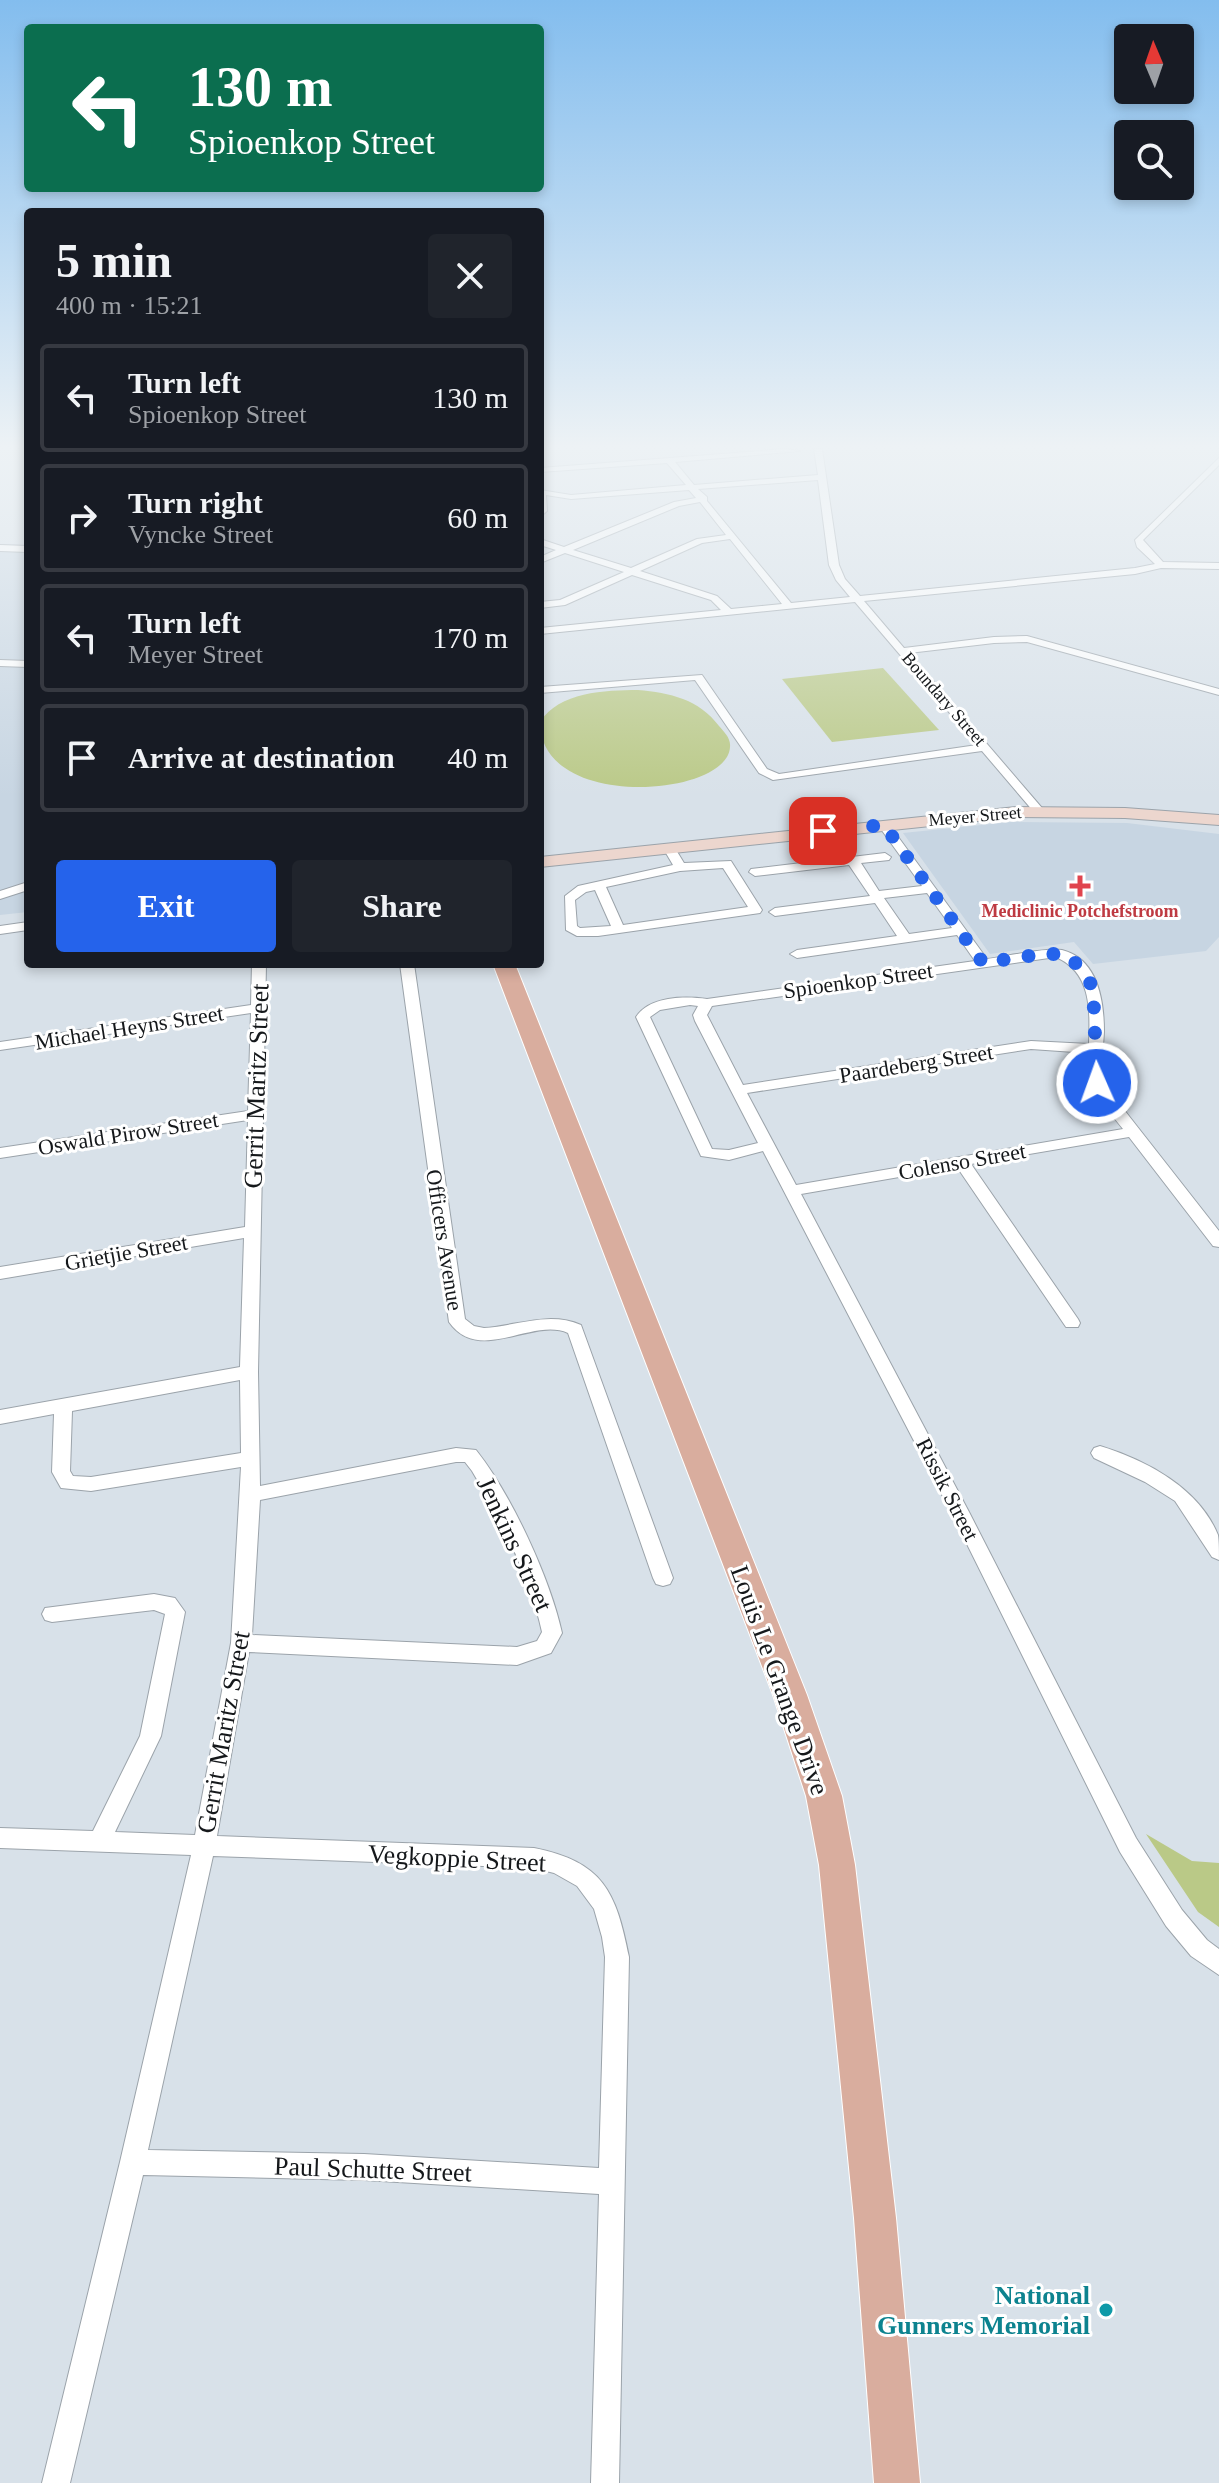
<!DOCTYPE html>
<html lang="en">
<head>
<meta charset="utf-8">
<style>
	:root { --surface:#171b24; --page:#20242c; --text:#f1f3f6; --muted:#9ea1a6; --line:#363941; --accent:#2563eb }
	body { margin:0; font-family:Georgia,serif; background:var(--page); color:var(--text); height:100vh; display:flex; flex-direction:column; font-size:30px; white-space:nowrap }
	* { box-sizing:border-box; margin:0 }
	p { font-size:26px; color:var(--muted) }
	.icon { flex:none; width:44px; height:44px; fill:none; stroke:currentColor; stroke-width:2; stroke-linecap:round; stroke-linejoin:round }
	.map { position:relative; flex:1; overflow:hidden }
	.details { position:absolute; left:24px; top:208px; width:520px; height:760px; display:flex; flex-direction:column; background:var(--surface); border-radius:8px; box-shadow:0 4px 12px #0003 }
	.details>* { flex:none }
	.guide { position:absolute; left:24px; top:24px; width:520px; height:168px; border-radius:8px; box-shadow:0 4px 12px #0003; background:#0b6e4f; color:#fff; overflow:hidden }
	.needle { width:52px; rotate:358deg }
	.fabs { position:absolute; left:1114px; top:24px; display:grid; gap:16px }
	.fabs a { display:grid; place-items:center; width:80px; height:80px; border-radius:8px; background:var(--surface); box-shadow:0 4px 12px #0003; font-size:40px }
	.pin { position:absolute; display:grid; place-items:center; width:68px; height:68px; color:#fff; margin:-34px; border-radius:16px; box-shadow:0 4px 12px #0006 }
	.me { position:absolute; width:88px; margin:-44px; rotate:358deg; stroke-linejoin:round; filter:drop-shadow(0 0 6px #0008) }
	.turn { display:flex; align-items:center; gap:28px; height:168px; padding:0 32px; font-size:36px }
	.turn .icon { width:104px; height:104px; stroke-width:2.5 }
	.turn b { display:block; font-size:56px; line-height:68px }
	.round { display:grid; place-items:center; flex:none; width:84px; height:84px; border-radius:8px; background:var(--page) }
	.overview { display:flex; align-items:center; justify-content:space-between; height:136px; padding:0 32px }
	h1 { font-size:48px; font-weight:600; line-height:60px }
	.action { display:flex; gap:16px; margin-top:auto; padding:16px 32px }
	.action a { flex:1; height:92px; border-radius:8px; background:var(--accent); color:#fff; font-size:32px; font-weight:600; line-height:92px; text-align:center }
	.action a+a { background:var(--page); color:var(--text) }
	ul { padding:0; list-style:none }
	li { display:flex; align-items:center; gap:24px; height:108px; margin:0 16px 12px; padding:0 16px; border:4px solid var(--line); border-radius:8px }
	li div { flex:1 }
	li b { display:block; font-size:30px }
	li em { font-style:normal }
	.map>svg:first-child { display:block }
	.built { fill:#c7d5e2 }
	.green { fill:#bac987 }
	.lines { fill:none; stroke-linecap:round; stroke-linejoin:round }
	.street-casing { stroke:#9ba3aa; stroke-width:2 }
	.secondary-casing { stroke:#9ba3aa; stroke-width:2 }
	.primary-casing { stroke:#fff; stroke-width:2 }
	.street { fill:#fff; fill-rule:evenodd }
	.secondary { fill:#ecd6ce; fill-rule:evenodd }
	.primary { fill:#d9ad9e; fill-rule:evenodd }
	.route { stroke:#2563eb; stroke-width:14; stroke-dasharray:0 25.2 }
	.health-dot { fill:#e0444e; stroke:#fff; stroke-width:3 }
	.culture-dot { fill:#0f9aa8; stroke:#fff; stroke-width:3 }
	.labels { text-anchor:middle; stroke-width:6; stroke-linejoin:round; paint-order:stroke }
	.far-street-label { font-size:18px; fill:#15181b; stroke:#fff }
	.far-health-label { font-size:18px; font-weight:bold; fill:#be3a42; stroke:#fff }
	.street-label { font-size:22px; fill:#15181b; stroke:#fff }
	.near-street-label { font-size:26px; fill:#15181b; stroke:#fff }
	.near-culture-label { font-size:26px; font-weight:bold; fill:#0d838f; stroke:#fff; text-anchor:end }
</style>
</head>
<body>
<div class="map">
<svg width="1219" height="2483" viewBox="0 0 1219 2483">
	<rect width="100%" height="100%" fill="#d8e1e9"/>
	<g class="built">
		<polygon points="0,544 28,545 28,912 0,915"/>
		<polygon points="1011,822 1127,823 1219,834 1219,937 1206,951 1093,964 1074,942 990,954 903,833"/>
	</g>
	<g class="green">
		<polygon points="883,668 939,730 832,742 782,679"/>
		<path d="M638,690C670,693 699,699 719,726C724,732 731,738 730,747C728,797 540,812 540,722C559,692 605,690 638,690Z"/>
		<polygon points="1146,1834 1192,1861 1219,1863 1219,1927 1198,1912"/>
	</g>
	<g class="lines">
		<defs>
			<g id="street">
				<path d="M785,449L800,451L675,462L694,485L818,475L814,449H822L839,565L845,579L860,596L1135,568L1155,564L1137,547L1135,540L1219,458V465L1143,540L1163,562L1219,563V569L1161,568L1135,574L864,601L904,648L994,637L1027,636L1219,689V695L1027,642L994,643L909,653L1042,808V812H1034L982,751L773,780L759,773L695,680L540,693V687L702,675L767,769L779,774L977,745L855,602L540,634V628L721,610L711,600L632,575L565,605L540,608V602L560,600L624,572L565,553L540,563V557L556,550L540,545V539L564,547L674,502L696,498L689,490L571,499L546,495L547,511L540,517V490L571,495L686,485L667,463L540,472V468ZM818,480L829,565L836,580L850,597L791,603L707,501V497L698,489ZM700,502L726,535L697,539L631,568L573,550L679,506ZM730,539L782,604L731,609L717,596L640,571L702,543Z"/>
				<polygon points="0,545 28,546 28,552 0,551"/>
				<polygon points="0,660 28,661 28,667 0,666"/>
				<path d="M884,821L888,823L987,959C1004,957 1047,947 1062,950C1098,959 1104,1001 1104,1032C1103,1051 1099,1071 1107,1088L1219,1231V1247L1213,1246L1129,1137L971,1164L1078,1319L1080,1323L1078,1327H1066L957,1167L801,1194L969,1512L1136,1838L1182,1910L1207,1940L1219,1949V1975L1191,1956L1166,1926L1120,1852L951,1512L763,1151L729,1160L701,1156L636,1017C650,996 684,996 707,999L975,961L957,935L797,958L790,954L797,950L897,936L875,903L775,916L769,912L775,908L870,896L849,865L755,876L749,872L751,869L885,853L891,857L889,860L861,863L879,891L922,886L878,825ZM927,893L952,928L909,934L884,898ZM1056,957C1092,973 1090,1010 1089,1044L1031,1041L743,1085L707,1015L712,1006ZM690,1005L698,1006L693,1015L695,1021L758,1143L729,1150L712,1149L650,1017L660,1010ZM1031,1049L1089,1053C1087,1091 1101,1100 1123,1129L796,1185L747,1093Z"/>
				<path d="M669,844L673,845L684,863L731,861L762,910L760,913L598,936H577L566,930L565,896L578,886L673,865L663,848ZM723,868L748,907L623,925L606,887L680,871ZM595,890L611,926L580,928L577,926L575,900L586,892Z"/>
				<polygon points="28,882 28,890 0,899 0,891"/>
				<polygon points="28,922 28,930 0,934 0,926"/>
				<path d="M252,964H266L258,1372L260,1486L456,1448L476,1450C511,1494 550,1578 562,1633L551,1653L517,1665L249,1652L217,1836L534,1848C603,1862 616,1891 629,1957L619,2483H591L599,2194L364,2180L143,2175L70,2483H42L120,2162L191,1855L0,1848V1828L93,1831L140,1736L165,1614L154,1610L52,1622L45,1620L42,1614L45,1608L154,1594L175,1598L185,1612L161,1736L115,1832L195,1835L231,1643L241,1467L91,1491L61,1488L52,1472L54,1414L0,1424V1410L240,1367L244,1238L0,1279V1267L245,1227L248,1120L0,1158V1148L248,1111L251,1013L0,1050V1042L251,1005ZM240,1380L241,1453L91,1477L73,1476L70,1471L72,1411ZM456,1462H465L472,1471C501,1520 530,1576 542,1632L537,1641L517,1647L252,1635L260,1500ZM213,1856L534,1868L554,1873L577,1886L594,1909L602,1937L605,1957L599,2168L364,2154L148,2150Z"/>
				<path d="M400,964H414L465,1319L474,1326L484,1328C517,1326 549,1311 581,1325L673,1578L670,1584L663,1586L656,1584L653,1578L568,1333C532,1317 479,1365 449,1322Z"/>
				<path d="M1100,1446C1146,1460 1199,1488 1218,1535C1219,1542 1219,1552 1219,1560L1212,1557L1175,1501L1145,1482L1094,1458L1091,1453L1094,1448Z"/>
			</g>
			<polygon id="secondary" points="1016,807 1125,808 1219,815 1219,825 1125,818 1016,817 540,867 540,857"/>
			<polygon id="primary" points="493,964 515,964 807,1695 842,1796 855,1865 896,2218 920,2483 874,2483 854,2218 819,1865 806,1796 773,1695"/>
		</defs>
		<use href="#street" class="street-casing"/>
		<use href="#secondary" class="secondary-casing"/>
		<use href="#primary" class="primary-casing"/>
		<use href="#street" class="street"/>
		<use href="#secondary" class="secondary"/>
		<use href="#primary" class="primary"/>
	</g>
	<linearGradient id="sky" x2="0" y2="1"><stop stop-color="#83bdee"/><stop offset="0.56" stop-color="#edf2f5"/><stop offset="1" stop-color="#edf2f5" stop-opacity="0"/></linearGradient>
	<rect width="1219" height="797" fill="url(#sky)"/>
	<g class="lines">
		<polyline class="route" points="823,831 884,825 983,963 1048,953 1071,957 1093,987 1097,1083"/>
	</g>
	<path class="health-dot" d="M1076 874h8v8h8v8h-8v8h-8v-8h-8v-8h8z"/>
	<circle class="culture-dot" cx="1106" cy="2310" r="8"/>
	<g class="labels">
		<g class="far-street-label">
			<text transform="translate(944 699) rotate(49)" y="6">Boundary Street</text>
			<text transform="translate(975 816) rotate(-5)" y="6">Meyer Street</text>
		</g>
		<g class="far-health-label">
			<text x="1080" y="917">Mediclinic Potchefstroom</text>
		</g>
		<g class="street-label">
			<text transform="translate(858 980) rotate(-8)" y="8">Spioenkop Street</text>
			<text transform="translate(129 1027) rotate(-9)" y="8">Michael Heyns Street</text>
			<text transform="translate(916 1063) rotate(-9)" y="8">Paardeberg Street</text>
			<text transform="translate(128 1133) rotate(-9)" y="8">Oswald Pirow Street</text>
			<text transform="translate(962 1161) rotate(-10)" y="8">Colenso Street</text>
			<text transform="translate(445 1240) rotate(81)" y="8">Officers Avenue</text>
			<text transform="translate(126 1252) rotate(-10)" y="8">Grietjie Street</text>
			<text transform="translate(948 1489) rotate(63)" y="8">Rissik Street</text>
		</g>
		<g class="near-street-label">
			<text transform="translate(256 1086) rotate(-88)" y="9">Gerrit Maritz Street</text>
			<text transform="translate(515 1544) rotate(65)" y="9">Jenkins Street</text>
			<text transform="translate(780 1680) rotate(70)" y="9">Louis Le Grange Drive</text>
			<text transform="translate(223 1732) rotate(-80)" y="9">Gerrit Maritz Street</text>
			<text transform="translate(457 1858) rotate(3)" y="9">Vegkoppie Street</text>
			<text transform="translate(373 2169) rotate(2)" y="9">Paul Schutte Street</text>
		</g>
		<g class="near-culture-label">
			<text x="1090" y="2304">National<tspan x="1090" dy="30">Gunners Memorial</tspan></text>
		</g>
	</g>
</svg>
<div class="fabs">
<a><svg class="needle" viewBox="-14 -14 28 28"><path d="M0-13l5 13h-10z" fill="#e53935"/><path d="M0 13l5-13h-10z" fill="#9ea1a6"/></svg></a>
<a><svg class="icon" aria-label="search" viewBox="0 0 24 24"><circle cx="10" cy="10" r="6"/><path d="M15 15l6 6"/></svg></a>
</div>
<div class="pin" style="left:823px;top:831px;background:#d93025"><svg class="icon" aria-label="arrive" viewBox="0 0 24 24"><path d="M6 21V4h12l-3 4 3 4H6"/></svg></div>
<svg class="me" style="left:1097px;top:1083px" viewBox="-20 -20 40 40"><circle r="17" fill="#2563eb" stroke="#fff" stroke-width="3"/><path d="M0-11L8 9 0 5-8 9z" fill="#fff"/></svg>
<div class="guide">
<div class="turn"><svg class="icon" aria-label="left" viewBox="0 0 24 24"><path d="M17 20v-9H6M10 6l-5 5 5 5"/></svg><div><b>130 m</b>Spioenkop Street</div></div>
</div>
<section class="details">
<div class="overview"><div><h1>5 min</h1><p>400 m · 15:21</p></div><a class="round"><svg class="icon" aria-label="close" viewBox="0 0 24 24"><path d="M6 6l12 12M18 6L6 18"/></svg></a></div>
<ul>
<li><svg class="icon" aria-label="left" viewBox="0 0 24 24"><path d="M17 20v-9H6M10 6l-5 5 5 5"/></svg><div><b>Turn left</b><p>Spioenkop Street</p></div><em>130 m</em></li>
<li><svg class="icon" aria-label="right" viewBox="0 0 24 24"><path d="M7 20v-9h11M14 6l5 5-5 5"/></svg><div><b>Turn right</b><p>Vyncke Street</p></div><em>60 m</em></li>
<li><svg class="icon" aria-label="left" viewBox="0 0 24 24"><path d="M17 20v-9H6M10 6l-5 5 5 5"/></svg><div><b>Turn left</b><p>Meyer Street</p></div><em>170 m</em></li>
<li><svg class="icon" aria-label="arrive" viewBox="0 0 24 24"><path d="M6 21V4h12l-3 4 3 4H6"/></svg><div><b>Arrive at destination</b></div><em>40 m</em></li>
</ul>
<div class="action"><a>Exit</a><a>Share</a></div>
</section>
</div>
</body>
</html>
